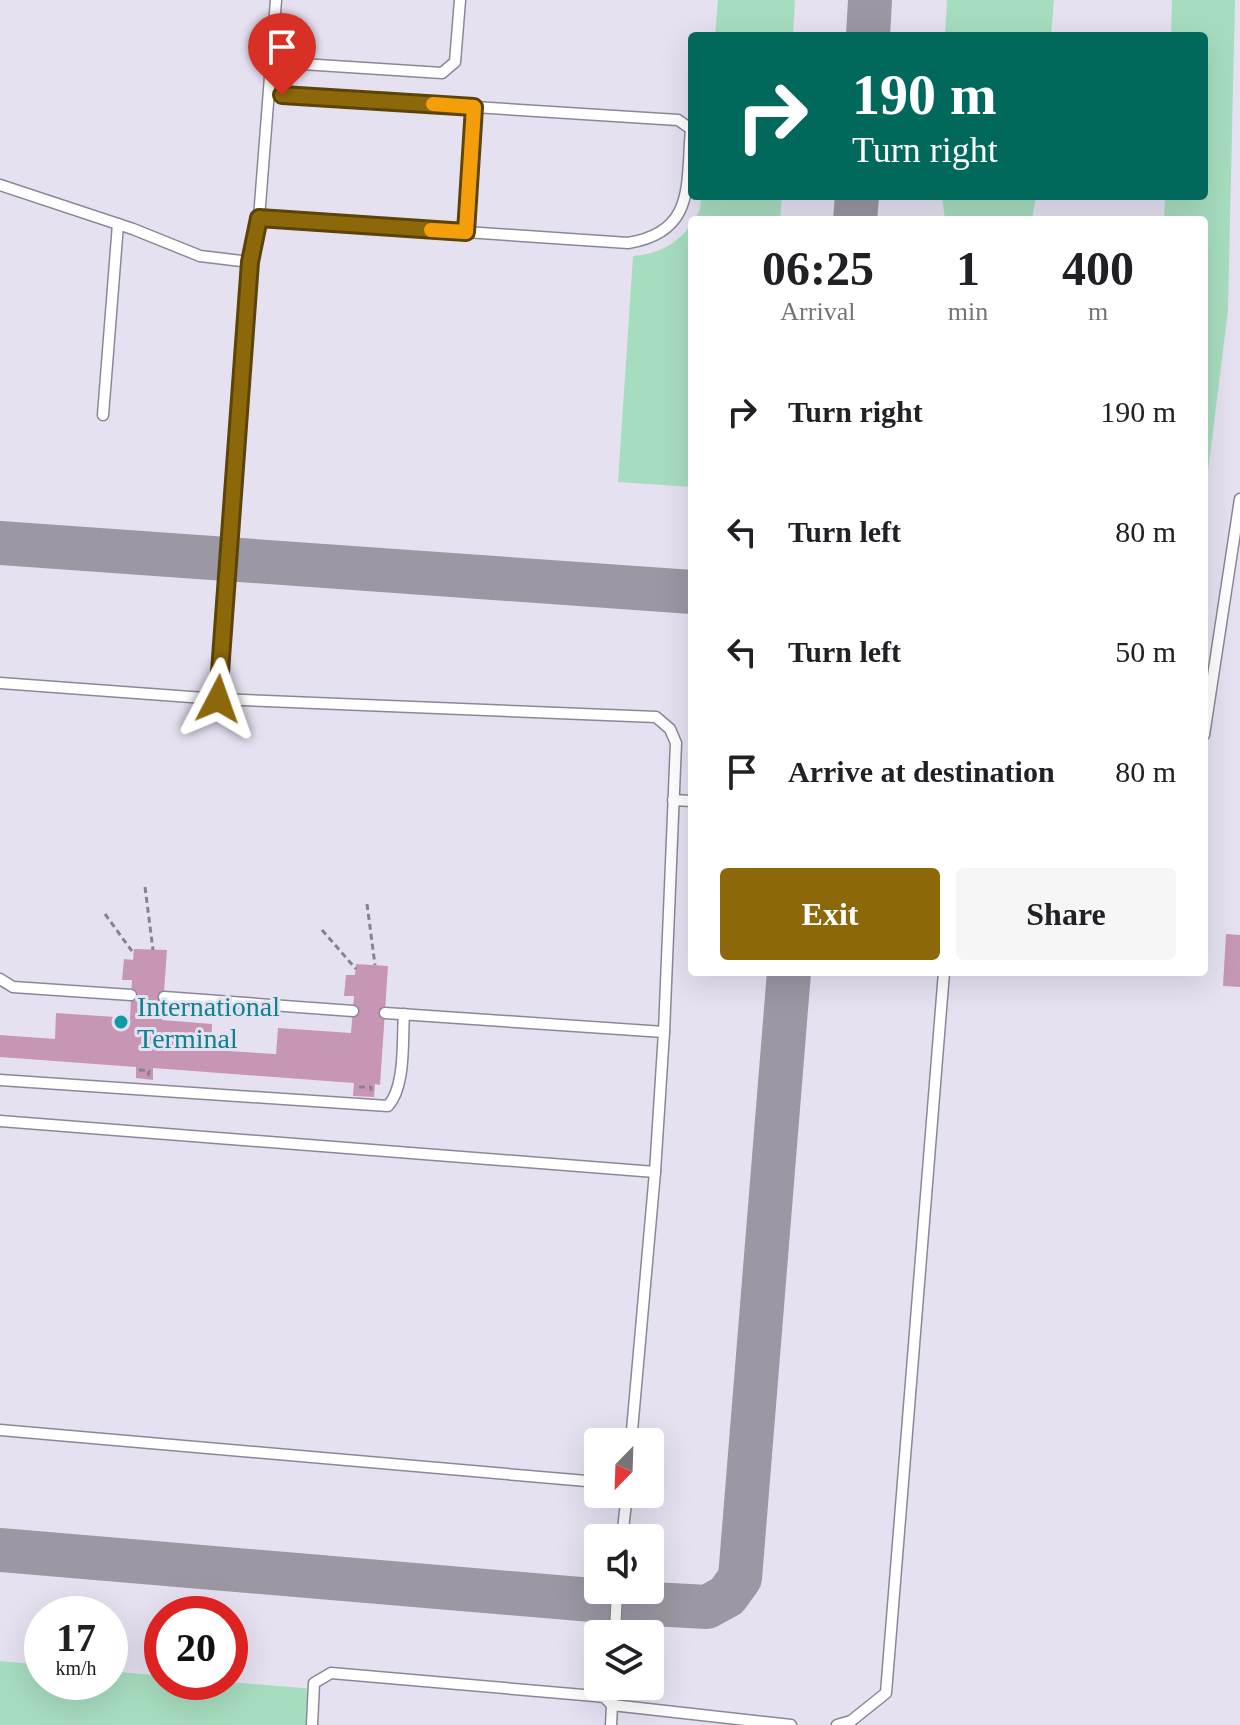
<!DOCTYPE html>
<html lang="en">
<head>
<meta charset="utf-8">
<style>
	:root { --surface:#fff; --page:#f6f6f6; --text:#202124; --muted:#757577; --accent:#8d680b }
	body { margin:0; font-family:"Times New Roman",serif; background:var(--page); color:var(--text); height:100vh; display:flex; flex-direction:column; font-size:30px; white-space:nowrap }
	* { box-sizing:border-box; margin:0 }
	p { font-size:26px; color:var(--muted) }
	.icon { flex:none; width:44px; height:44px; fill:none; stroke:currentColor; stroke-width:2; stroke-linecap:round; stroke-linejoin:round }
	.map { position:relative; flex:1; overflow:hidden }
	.drawer { position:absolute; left:688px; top:216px; width:520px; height:760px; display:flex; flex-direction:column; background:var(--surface); border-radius:8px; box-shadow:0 8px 32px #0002 }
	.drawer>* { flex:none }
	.banner { position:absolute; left:688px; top:32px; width:520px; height:168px; border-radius:8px; box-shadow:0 8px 32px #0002; background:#00695c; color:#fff; overflow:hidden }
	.needle { width:52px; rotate:203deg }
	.buttons { position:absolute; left:584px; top:1428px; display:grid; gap:16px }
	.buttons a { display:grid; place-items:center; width:80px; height:80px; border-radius:8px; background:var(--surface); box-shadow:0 8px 32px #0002; font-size:40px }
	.speed { position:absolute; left:24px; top:1596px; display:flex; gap:16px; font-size:40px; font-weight:700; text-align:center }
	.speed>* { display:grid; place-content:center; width:104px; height:104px; border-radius:50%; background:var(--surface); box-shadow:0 8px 32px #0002; line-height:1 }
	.speed small { font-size:20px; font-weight:400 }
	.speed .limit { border:12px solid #d22; background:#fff; color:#111 }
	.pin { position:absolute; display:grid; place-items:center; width:68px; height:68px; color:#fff; margin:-82px -34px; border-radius:50% 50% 50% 0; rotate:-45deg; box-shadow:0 0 8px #0007 }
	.pin .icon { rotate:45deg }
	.me { position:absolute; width:88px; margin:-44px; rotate:4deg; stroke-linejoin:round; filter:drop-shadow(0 0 6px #0008) }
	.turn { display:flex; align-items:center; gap:28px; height:168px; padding:0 32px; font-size:36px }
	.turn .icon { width:104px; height:104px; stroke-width:2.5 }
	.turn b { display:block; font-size:56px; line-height:68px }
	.eta { display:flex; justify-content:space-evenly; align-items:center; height:136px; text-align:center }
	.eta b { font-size:48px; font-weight:700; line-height:56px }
	.action { display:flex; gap:16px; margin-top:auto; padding:16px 32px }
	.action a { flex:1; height:92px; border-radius:8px; background:var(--accent); color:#fff; font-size:32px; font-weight:700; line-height:92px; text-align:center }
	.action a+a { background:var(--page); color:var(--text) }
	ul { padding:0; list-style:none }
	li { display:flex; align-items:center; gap:24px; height:120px; padding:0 32px }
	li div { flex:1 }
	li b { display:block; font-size:30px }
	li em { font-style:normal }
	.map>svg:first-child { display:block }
	.green { fill:#a7ddbf }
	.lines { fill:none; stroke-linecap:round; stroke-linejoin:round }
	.taxiway { stroke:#9b97a3; stroke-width:44 }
	.building { fill:#c696b4 }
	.lane-casing { stroke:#8c8796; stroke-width:13 }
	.path { stroke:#87838e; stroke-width:3; stroke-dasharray:6 4; stroke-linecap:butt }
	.lane { stroke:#fff; stroke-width:10 }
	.route-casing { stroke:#5c4407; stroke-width:20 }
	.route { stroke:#8d680b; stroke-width:14 }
	.slow { stroke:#f59e0b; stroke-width:14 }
	.culture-dot { fill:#0f9aa8; stroke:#e6e1f1; stroke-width:3 }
	.labels { text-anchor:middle; stroke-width:6; stroke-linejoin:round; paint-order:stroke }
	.culture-label { font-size:28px; fill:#0d838f; stroke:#e6e1f1; text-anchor:start }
</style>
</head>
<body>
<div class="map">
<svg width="1240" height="1725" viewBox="0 0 1240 1725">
	<rect width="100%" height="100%" fill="#e6e1f1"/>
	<g class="green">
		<polygon points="718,0 795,0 793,36 715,36"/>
		<polygon points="947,0 1054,0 1051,36 945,36"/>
		<polygon points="1172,0 1235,0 1228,310 1204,504 1204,220 1164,220 1165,196 1204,196 1204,36 1171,36"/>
		<polygon points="701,196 782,196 780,220 694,220 700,210"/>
		<polygon points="942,196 1036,196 1032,220 945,220"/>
		<path d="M692,223V487L618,482L633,256C658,254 678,244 692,223Z"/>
		<polygon points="0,1661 42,1665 42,1682 110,1682 110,1671 162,1676 162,1682 230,1682 315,1689 312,1725 0,1725"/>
	</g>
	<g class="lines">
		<g class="taxiway">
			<polyline points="868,36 870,0"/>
			<polyline points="855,220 857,196"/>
			<polyline points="0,543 692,592"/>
			<polyline points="0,1550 616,1602 707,1607 727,1596 740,1578 789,972"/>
		</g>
	</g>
	<g class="building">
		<polygon points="1226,934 1240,935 1240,987 1223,986"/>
		<polygon points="134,949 167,950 162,1020 212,1024 211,1050 276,1054 278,1028 351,1033 354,996 344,996 346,975 355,975 356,964 388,966 380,1085 375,1084 374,1097 353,1096 354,1083 153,1068 153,1080 136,1078 136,1067 0,1057 0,1035 55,1039 56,1013 130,1018 132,980 122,980 124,959 133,960"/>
	</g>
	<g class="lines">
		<defs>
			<g id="lane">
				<polyline points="271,62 442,73 455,62 460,0"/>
				<polyline points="0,185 133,229 200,256 250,262"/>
				<path d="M259,218L628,243C696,232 686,184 691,129L678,120L269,94"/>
				<polyline points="466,232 474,107"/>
				<polyline points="103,415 118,224"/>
				<polyline points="0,683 218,699 656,717 670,729 676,743 664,1032 385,1013"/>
				<polyline points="218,699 250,262 259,218 276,0"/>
				<polyline points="1204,735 1240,499"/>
				<polyline points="673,800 692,801"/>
				<polyline points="0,979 13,987 131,995"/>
				<polyline points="164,997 353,1011"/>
				<path d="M0,1080L388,1106C406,1086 402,1041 404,1014"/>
				<polyline points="0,1121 655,1172 664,1032"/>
				<polyline points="0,1430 598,1482"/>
				<polyline points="631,1442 655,1172"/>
				<polyline points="622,1538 627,1494"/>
				<polyline points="615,1634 617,1590"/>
				<polyline points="312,1725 314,1683 331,1673 595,1696 604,1697 612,1705 791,1725"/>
				<polyline points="611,1725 613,1686"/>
				<polyline points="837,1725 851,1721 886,1693 944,972"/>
			</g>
		</defs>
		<use href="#lane" class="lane-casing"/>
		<g class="path">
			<polyline points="145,887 153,950"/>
			<polyline points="367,904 375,965"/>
			<polyline points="105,914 134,954"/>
			<polyline points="322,930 356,969"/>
			<polyline points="139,1070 149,1071 148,1076"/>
			<polyline points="359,1087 371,1087 371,1091"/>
		</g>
		<use href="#lane" class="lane"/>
	</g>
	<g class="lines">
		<defs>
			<polyline id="route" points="218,699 250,262 259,218 466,232 474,107 282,95"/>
		</defs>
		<use href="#route" class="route-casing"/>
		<use href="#route" class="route"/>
		<polyline class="slow" points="431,230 466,232 474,107 433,104"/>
	</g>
	<circle class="culture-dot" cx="121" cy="1022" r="8"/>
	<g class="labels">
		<g class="culture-label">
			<text x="137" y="1016">International<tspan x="137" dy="32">Terminal</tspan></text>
		</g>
	</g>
</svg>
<div class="buttons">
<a><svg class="needle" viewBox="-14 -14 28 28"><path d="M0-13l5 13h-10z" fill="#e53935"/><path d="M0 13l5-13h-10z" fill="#757577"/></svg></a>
<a><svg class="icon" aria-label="sound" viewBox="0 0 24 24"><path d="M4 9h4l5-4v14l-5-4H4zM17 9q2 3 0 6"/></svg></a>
<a><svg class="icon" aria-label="layers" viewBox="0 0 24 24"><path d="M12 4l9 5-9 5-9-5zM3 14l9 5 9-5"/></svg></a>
</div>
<div class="speed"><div>17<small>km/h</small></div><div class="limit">20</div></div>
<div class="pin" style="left:282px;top:95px;background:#d93025"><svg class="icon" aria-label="arrive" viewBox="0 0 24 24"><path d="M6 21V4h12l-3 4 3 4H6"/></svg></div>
<svg class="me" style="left:218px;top:699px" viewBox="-20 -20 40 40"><path d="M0-17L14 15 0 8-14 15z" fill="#8d680b" stroke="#fff" stroke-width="4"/></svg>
<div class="banner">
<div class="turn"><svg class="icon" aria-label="right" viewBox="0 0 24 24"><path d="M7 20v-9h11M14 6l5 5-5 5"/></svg><div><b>190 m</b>Turn right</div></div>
</div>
<section class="drawer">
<div class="eta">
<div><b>06:25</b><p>Arrival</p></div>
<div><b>1</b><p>min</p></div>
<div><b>400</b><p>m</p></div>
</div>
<ul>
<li><svg class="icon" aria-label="right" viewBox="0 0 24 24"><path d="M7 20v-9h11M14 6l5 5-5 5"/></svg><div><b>Turn right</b></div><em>190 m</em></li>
<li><svg class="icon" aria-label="left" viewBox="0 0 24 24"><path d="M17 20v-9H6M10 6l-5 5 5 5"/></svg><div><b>Turn left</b></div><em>80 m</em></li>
<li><svg class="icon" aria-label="left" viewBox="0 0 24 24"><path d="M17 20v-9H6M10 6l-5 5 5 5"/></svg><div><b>Turn left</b></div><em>50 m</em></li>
<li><svg class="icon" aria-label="arrive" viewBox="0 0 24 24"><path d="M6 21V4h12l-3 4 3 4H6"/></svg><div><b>Arrive at destination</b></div><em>80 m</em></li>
</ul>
<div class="action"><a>Exit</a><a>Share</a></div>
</section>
</div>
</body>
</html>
